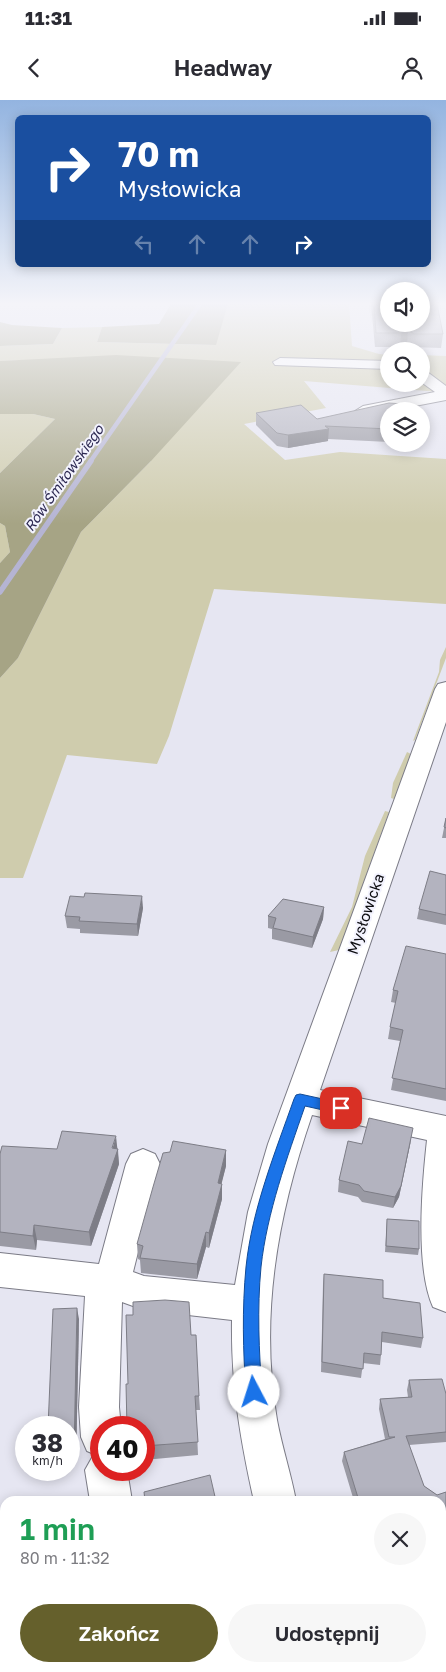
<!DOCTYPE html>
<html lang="pl">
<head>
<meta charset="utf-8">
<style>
	:root { --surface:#fff; --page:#f7f7f7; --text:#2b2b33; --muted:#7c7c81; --accent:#65602c }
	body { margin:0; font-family:"Golos Text",sans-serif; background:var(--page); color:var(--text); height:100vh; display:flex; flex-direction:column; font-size:19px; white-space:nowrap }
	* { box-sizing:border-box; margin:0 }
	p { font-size:16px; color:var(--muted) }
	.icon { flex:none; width:28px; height:28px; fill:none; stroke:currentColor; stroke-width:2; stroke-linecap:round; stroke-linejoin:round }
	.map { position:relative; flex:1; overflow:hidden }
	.sheet { position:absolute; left:0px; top:1396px; width:446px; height:176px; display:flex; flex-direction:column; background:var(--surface); border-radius:15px 15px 0 0; box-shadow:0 2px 12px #0003 }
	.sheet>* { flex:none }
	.top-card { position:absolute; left:15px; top:15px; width:416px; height:152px; border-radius:8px; box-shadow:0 2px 12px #0003; background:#1a4fa0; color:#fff; overflow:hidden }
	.tools { position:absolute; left:380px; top:182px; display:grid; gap:10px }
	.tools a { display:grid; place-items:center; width:50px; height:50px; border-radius:50%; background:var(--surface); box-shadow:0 2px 12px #0003; font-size:25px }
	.speed { position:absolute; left:15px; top:1316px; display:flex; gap:10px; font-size:25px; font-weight:700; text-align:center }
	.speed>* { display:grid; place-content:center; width:65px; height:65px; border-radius:50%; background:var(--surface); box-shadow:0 2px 12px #0003; line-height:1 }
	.speed small { font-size:12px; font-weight:400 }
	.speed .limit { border:8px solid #d22; background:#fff; color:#111 }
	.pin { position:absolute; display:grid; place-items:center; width:42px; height:42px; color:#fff; margin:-21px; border-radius:10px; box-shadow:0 2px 8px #0006 }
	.me { position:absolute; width:55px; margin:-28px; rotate:355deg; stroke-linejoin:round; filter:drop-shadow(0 0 4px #0008) }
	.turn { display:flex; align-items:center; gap:18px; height:105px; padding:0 20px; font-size:22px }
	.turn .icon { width:65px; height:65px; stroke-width:2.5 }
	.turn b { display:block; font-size:35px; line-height:42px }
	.lanes { display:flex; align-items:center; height:48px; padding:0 20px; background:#0003; justify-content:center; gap:25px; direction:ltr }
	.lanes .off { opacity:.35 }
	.round { display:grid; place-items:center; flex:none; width:52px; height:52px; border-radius:26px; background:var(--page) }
	.headline { display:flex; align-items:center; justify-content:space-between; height:85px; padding:0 20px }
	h1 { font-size:30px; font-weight:600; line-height:38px; color:#1e9e55 }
	.action { display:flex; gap:10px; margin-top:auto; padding:10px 20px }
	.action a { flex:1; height:58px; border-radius:30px; background:var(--accent); color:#fff; font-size:20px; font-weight:600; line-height:58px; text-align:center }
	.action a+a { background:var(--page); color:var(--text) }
	.status { display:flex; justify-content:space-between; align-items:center; height:35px; padding:0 25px; background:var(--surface); direction:ltr }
	.status svg { height:14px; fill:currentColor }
	header { display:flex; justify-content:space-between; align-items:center; height:65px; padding:0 20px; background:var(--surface); font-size:22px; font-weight:600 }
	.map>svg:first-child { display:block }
	.green { fill:#cfccad }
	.forest { fill:#a6a485 }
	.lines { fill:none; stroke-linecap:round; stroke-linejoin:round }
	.stream-far1 { stroke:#b5b4d3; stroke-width:4.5 }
	.stream { stroke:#b5b4d3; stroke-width:5.5 }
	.minor-casing { stroke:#7b7b86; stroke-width:2 }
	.minor { fill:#fff; fill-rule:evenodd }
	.wall { fill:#9a9aa4 }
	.shaded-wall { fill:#7d7d86 }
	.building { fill:#b3b3bf; stroke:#7d7d86 }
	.route { fill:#1a73e8; stroke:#114b97 }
	.labels { text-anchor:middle; stroke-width:4; stroke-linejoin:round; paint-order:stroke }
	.far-water-label { font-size:14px; font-style:italic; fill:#2d2952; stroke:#f3f3fe }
	.street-label { font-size:15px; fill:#0e0e12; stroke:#f3f3fe }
</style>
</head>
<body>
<div class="status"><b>11:31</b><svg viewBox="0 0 49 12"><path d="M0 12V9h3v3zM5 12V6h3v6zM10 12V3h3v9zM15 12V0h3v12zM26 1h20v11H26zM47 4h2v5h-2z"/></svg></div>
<header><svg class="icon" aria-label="back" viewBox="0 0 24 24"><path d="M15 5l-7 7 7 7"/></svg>Headway<svg class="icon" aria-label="person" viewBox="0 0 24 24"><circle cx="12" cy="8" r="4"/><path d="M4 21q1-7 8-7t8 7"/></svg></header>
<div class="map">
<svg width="446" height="1572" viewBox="0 0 446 1572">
	<rect width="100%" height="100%" fill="#e6e6f2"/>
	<g class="green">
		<polygon points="228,204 349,204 352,246 379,254 389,255 389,284 421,284 421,255 446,256 446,294 439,292 304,281 326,308 244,324 285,360 340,352 446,359 446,504 214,489 169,636 157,664 67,655 23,778 0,778 0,578 18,558 81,432 151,361 41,260 0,261 0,246 53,244 62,228 102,227 97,242 215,245"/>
		<polygon points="0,314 33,314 55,319 0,373"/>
		<polygon points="0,423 5,426 10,452 0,463"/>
		<polygon points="446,547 446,558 415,640 413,641 439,572 440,560"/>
		<polygon points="407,652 411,654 394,699 391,698 393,683"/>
		<polygon points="385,711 389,712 339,850 330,852 352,807 365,756"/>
	</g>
	<g class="forest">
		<polygon points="171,204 228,204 216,245 97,242 102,227 159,224"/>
		<polygon points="0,222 12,225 62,228 53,244 0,246"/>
		<polygon points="116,255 241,262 151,361 81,432 18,558 0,578 0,463 10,452 5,426 0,423 0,373 55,319 33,314 0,314 0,261"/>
	</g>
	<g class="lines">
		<polyline class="stream-far1" points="90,362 200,204"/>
		<polyline class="stream" points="0,492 91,361"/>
		<defs>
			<g id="minor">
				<polygon points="407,246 415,251 401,251 402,247"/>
				<polygon points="280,258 389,261 389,269 275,265 273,262"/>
				<polygon points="421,270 426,271 446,286 446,300 363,316 355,311 363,306 435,292 421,282"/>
				<path d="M446,582V622L320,990L446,1016V1212L433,1207C415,1167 422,1085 427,1040L312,1015C278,1114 259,1215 277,1320C282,1347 291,1374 296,1401H254C240,1338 231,1285 232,1220L144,1210L122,1202L119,1307L121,1328H101V1370H127L132,1401H90L85,1370L94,1354L87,1351L81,1337L79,1307L85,1196L0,1187V1153L99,1164L126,1064L131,1054L143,1049L155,1054L160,1064L133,1172L144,1176L235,1185L248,1112L268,1044L435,589L438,584Z"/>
				<polygon points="446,1545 446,1572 404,1572 406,1568 441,1568 441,1546"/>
				<polygon points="122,1568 169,1568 171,1572 123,1572"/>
				<polygon points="301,1568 347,1568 348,1572 302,1572"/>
			</g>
		</defs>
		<use href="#minor" class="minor-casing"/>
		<use href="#minor" class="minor"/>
	</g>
	<g class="wall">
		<polygon points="371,204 389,204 443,234 441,248 413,247 407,244 400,247 375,247"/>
		<polygon points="389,311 389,342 328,339 328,341 288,348 277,346 256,325 256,313 317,319"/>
		<polygon points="446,718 446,738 442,738"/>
		<polygon points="446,775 446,825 417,819 419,809"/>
		<polygon points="324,807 323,819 312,848 272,839 272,829 268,828 268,816"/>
		<polygon points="143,808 138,836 80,833 80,829 67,828 65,816"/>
		<polygon points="446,854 446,1001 391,990 400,941 388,939 390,927 396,903 391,902 393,890"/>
		<polygon points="411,1040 399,1097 393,1108 362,1102 358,1097 338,1092 339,1080 362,1044"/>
		<polygon points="57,1049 118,1049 119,1064 91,1146 37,1140 36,1150 0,1146 0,1054"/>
		<polygon points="226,1050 226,1066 221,1084 222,1084 222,1099 209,1148 206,1147 197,1179 141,1173 140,1160 138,1159 137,1144"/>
		<polygon points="387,1119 419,1149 418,1155 385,1152"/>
		<polygon points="324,1174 383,1198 423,1238 421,1248 382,1242 381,1255 380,1265 363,1263 361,1278 321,1272 323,1184"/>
		<polygon points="79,1219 76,1362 69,1363 69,1328"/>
		<polygon points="191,1235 199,1296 200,1310 196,1310 198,1355 144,1360 144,1328 128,1284"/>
		<polygon points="409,1280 446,1294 446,1342 409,1345 424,1386 437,1395 446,1392 446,1544 443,1544 441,1537 441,1401 354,1401 342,1361 344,1352 385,1339 379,1309 380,1299 408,1297 407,1290"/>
	</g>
	<g class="shaded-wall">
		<polygon points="408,230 407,244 400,247 401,233"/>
		<polygon points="329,329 328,341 288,348 288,335"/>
		<polygon points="142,796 143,808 138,836 137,824"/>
		<polygon points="324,807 323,819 312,848 313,837"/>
		<polygon points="116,1036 119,1064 91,1146 89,1132"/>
		<polygon points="411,1040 399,1097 393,1108 395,1097"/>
		<polygon points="226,1050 226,1066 218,1098 218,1083"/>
		<polygon points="222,1084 222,1099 209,1148 209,1133"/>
		<polygon points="34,1125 37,1140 36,1150 33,1136"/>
		<polygon points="206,1132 206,1147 197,1179 197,1164"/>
		<polygon points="77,1208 79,1219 76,1362 74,1352"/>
		<polygon points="218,1568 252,1568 252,1569 240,1572 202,1572"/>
	</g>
	<g class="building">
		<polygon points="374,204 389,204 389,224 421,224 421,204 437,204 443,234 414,234 408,230 401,233 376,233"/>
		<polygon points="389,303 403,304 403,311 389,311 389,329 325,326 329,329 288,335 277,333 256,313 301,305 317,319"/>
		<polygon points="446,718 446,728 444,727"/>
		<polygon points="430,771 446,775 446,815 419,809"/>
		<polygon points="85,793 142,796 137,824 79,821 80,817 65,816 70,796 84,797"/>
		<polygon points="283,799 324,807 313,837 273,828 276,818 268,816"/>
		<polygon points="406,846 446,854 446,989 392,978 403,930 390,927 398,891 393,890"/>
		<polygon points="369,1018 413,1028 401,1086 395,1097 364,1091 359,1085 339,1080 348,1041 362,1044"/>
		<polygon points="62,1031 116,1036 112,1048 118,1049 89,1132 34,1125 33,1136 0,1132 0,1054 2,1046 57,1049"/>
		<polygon points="173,1041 226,1050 218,1083 222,1084 209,1133 206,1132 197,1164 140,1158 143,1146 137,1144 153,1087 163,1053 170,1052"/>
		<polygon points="387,1119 419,1121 419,1149 386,1146"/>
		<polygon points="324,1174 383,1180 383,1198 420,1203 423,1238 382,1232 381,1255 364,1253 363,1269 322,1262"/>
		<polygon points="165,1200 189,1202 191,1235 196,1235 199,1296 195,1296 198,1342 144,1346 144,1328 127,1328 126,1284 128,1284 126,1215 133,1215 133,1202"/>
		<polygon points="77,1208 74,1352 69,1352 69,1328 48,1328 53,1209"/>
		<polygon points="442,1279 446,1294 446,1332 406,1336 424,1386 437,1395 446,1392 446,1535 441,1517 441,1401 359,1401 344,1352 395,1337 389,1337 380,1299 412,1297 409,1280"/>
		<polygon points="210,1375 216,1401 145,1401 144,1392"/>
		<rect x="75" y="1568" width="28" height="4"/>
		<polygon points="177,1568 218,1568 202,1572 177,1572"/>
	</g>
	<linearGradient id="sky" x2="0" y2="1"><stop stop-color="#93b4e0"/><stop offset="0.48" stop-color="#f4f4f9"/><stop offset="1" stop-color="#f4f4f9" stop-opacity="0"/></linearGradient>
	<rect width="446" height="424" fill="url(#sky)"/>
	<path class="route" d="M300,994L341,1003L346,1004L348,1008L346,1012L341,1014L305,1006C287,1058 267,1112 261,1167C257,1209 259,1251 262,1292L260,1298L254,1300L248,1298L246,1292C243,1251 242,1209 246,1167C252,1109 275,1053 294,999L296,995Z"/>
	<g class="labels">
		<g class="far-water-label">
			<text transform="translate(64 378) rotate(-55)" y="5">Rów Śmiłowskiego</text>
		</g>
		<g class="street-label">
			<text transform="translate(366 814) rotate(-71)" y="5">Mysłowicka</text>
		</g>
	</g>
</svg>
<div class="tools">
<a><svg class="icon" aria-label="sound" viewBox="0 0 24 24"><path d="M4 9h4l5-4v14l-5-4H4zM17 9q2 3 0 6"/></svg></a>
<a><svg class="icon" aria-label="search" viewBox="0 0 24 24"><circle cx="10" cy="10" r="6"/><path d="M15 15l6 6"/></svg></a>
<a><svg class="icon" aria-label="layers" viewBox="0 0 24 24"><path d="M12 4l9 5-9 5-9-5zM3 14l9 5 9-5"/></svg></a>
</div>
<div class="speed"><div>38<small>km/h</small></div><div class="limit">40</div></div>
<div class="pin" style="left:341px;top:1008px;background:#d93025"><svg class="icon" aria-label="arrive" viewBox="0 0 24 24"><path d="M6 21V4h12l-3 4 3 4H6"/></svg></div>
<svg class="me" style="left:254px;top:1292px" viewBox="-20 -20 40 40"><circle r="19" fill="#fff"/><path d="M0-13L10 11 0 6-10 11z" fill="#1a73e8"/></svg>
<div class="top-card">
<div class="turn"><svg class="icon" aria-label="right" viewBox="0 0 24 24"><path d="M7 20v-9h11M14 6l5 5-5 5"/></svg><div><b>70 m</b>Mysłowicka</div></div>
<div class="lanes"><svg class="icon off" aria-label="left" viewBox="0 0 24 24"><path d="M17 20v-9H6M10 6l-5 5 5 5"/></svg><svg class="icon off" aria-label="ahead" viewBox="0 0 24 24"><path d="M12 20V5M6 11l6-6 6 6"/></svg><svg class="icon off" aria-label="ahead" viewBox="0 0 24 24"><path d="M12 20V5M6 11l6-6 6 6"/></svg><svg class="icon" aria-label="right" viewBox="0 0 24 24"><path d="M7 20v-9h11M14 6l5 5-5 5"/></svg></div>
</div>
<section class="sheet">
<div class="headline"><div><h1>1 min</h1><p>80 m · 11:32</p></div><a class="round"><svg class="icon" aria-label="close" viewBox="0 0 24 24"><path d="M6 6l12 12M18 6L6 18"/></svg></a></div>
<div class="action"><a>Zakończ</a><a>Udostępnij</a></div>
</section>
</div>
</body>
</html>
